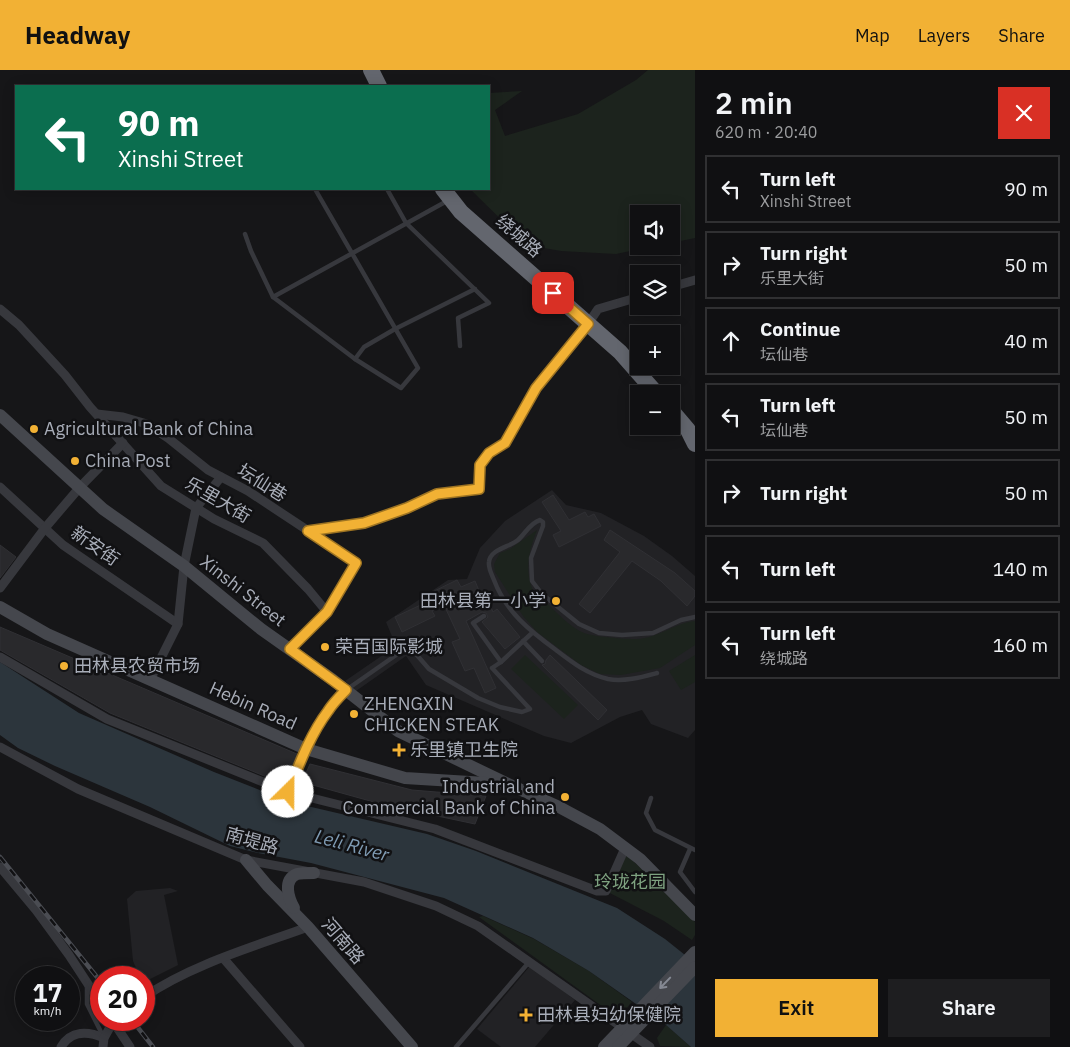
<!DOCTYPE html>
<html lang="en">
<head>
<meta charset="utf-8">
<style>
	:root { --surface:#101012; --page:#1e1e20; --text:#f1f3f6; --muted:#9c9d9f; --line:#303032; --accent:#f2b134 }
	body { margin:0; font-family:"IBM Plex Sans","Noto Sans SC",sans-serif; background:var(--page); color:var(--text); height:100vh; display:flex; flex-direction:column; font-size:19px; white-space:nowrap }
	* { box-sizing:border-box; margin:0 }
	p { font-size:16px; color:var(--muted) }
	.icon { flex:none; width:28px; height:28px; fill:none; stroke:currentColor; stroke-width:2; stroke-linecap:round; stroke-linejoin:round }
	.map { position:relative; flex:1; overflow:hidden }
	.side { display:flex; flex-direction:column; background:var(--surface); width:375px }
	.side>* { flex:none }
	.banner { position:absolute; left:15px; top:15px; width:475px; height:105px; border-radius:0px; box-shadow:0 2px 12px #0003,0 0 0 1px var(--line); background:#0b6e4f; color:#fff; overflow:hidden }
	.controls { position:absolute; left:630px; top:135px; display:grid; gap:10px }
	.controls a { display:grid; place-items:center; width:50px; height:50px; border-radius:0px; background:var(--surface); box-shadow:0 2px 12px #0003,0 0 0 1px var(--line); font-size:25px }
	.speed { position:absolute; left:15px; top:896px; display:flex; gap:10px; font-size:25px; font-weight:700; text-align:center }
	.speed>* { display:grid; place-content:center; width:65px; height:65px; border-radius:50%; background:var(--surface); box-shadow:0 2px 12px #0003,0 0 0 1px var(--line); line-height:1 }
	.speed small { font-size:12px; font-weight:400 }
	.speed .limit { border:8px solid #d22; background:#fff; color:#111 }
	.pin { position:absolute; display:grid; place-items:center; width:42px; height:42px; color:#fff; margin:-21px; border-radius:10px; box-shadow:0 2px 8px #0006 }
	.me { position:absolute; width:55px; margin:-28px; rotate:23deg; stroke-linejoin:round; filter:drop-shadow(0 0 4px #0008) }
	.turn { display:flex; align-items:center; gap:18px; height:105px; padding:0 20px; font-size:22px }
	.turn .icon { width:65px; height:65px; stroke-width:2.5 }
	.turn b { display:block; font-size:35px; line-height:42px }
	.round { display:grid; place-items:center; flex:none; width:52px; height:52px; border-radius:0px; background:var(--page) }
	.overview { display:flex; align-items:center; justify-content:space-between; height:85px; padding:0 20px }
	h1 { font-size:30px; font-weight:600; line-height:38px }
	.primary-button { display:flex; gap:10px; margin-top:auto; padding:10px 20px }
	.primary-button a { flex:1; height:58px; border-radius:0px; background:var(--accent); color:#111; font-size:20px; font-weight:600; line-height:58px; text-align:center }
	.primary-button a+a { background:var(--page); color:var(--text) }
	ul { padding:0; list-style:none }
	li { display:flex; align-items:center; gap:15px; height:68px; margin:0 10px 8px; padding:0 10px; border:2px solid var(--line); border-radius:0px }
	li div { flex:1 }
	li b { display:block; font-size:19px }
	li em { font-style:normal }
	header { display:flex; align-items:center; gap:30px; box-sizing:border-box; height:70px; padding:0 25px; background:var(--accent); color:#111 }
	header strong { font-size:24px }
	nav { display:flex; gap:28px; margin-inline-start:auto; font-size:18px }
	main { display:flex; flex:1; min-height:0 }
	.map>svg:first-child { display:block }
	.built { fill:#222225 }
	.green { fill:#1c231d }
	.water { fill:#2c353c }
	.building { fill:#29292c; stroke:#303034 }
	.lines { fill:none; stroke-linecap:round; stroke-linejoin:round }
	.lane { stroke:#37383d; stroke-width:4.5 }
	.street { stroke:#37383d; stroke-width:9 }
	.secondary { stroke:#45474d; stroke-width:12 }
	.highway { stroke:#63666e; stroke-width:16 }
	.rail-casing { stroke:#4a4c52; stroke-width:4.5 }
	.rail { stroke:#111113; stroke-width:2.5; stroke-dasharray:8; stroke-linecap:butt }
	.oneway { stroke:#858993 }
	.route-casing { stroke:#9d7322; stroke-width:12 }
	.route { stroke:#f2b134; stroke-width:9 }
	.poi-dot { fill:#f2b134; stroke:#111113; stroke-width:2 }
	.labels { text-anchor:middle; stroke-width:5; stroke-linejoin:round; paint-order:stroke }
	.street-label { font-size:18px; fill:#a8adb8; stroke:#111113 }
	.poi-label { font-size:18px; fill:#a8adb8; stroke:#111113; text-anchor:start }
	.park-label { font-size:18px; fill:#7fa381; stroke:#111113 }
	.water-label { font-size:19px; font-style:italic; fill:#7f9bb3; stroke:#111113 }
</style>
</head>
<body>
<header>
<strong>Headway</strong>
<nav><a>Map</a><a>Layers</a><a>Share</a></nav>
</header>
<main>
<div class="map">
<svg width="695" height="977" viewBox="0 0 695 977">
	<rect width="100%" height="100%" fill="#161618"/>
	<g class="built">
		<polygon points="552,420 566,435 601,443 644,466 672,486 695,506 695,660 688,668 651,654 642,640 620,647 571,673 544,666 426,615 406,586 356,621 345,611 396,576 386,552 448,510 467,509 480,478 505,451"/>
		<polygon points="170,818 178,821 164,825 178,895 144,912 144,908 140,907 133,891 127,829 136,821"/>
		<polygon points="530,896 575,930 535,977 501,977 477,959"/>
	</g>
	<g class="green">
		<polygon points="648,0 695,0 695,168 671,173 671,144 639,144 639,176 654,176 616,184 561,181 527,175 470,119 489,119 489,23 522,21 495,40 505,66 578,44 636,10"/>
		<path d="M537,460C530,478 525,496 531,515C532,522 541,527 546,532C557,543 570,557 584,563C596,567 624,569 637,569C658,568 675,553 695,551V575L660,598L621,605L600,604L581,595L537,562L523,546L495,502L494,494L500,483L510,479Z"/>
		<polygon points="525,585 578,635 564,649 511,599"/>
		<polygon points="695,585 695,612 681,620 669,601"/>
		<polygon points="623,781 695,852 695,865 692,870 664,851 606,821"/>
		<path d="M483,846L534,869L589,901L632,932C625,940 621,944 610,942L479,847Z"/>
		<polygon points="666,955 691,977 660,976 657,968"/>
	</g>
	<polygon class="water" points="0,592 79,643 214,702 290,732 427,764 476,781 617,838 665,869 695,893 695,977 691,977 666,955 589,901 533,868 444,828 311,793 258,783 230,776 150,737 55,696 18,678 0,665"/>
	<g class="building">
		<polygon points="553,425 569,450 585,442 588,447 594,444 601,456 559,477 553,465 561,461 542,432"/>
		<polygon points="610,460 675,503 695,521 695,526 687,536 661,511 632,491 590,543 579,534 620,482 604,470"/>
		<polygon points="0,475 16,487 0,508"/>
		<polygon points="457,510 461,517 475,511 482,528 486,526 493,542 497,539 520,567 505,579 482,552 488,547 486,543 482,542 466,551 496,618 485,623 474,598 465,601 452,572 460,569 444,535 432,541 435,546 402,562 395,547 427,532 424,526"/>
		<polygon points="0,557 297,684 284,714 110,643 0,580"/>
		<polygon points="550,585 607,640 598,650 542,595 545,594 546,590"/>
		<polygon points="310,694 412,720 486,726 475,754 381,734 302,712"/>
	</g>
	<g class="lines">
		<g class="lane">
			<polyline points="387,119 406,153 489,233 458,248 460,276"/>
			<polyline points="245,164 251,181 273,227 355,289 401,318 418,298 315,119"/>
			<polyline points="273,227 447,131"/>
			<polyline points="355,289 364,277 395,259 475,219"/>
			<polyline points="312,461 364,453 407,438 437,424 479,419 480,395 489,383 505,373 536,318 586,256"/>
			<polyline points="523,571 542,591"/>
			<polyline points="501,592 532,563"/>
			<path d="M657,603C642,607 624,612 608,609C587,604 573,593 556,580C530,561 506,542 494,510C492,505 488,498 489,492C490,479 510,477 518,470C525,464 530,453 540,450L543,452V456L531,488L532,511L542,524L579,554L599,563L622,565L653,563L681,550L695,547"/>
			<polyline points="288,722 306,679 328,640 346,620 409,576 429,599 478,628 500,637 522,642 530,639 492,598 501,592 473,553 484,546"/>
			<polyline points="651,728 646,743 655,760 695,780"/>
			<polyline points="690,779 680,802 695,822"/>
			<polyline points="87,916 87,934 103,966"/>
			<polyline points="456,977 530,891"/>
		</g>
		<g class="street">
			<polyline points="671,217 695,210"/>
			<polyline points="0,239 19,255 65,305 90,337 161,416 214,449 263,473 308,519 327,542 290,579"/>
			<polyline points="588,254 598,239 639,227"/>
			<polyline points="97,344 123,347 147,354 168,368 208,400 248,421 357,493 327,542"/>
			<polyline points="0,417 63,475 178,554"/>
			<polyline points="0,518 45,458 80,417 123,373"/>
			<polyline points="0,587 107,649 288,722 435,759 597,821 606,821 625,778"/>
			<polyline points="150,610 178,554 184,496 196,438 221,407"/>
			<polyline points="0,677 78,719 246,790 364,812 436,836 478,856 650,977"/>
			<polyline points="0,797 36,840 69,885 101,934"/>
			<polyline points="224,889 300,977"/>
			<path d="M144,927C193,894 253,877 308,857"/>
			<polyline points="112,950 130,977"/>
			<path d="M61,977C71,960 88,961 104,968"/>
			<polyline points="103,977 104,968 109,959"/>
		</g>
		<g class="secondary">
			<polyline points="0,345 103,439 184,496 261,559 333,610 398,661 508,714 559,737 600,759 640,789 695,845"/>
			<polyline points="0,537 47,564 306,679 405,708 502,714"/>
			<polyline points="246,790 267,815 308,857 412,977"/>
			<path d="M294,838C289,829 282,810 297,804C301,803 309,803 314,803"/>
			<polyline points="604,977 695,882"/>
			<polyline points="618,977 695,897"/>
		</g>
		<g class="highway">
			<polyline points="371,0 379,16"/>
			<polyline points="443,119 461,142 620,282 657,324"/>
			<polyline points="671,340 688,360 695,374"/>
		</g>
		<defs>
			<g id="rail">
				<polyline points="0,787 101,912"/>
				<polyline points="132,950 153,977"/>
			</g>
		</defs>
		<use href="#rail" class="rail-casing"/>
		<use href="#rail" class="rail"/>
	</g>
	<defs><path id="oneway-shaft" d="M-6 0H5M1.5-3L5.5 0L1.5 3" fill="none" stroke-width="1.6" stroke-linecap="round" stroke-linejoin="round" transform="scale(1.25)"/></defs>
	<use class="oneway" href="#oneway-shaft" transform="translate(665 913) rotate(134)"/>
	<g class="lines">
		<defs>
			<path id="route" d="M288,722C299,695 310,665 328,641C333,633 340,626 346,620L290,579L327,542L356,493L308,461L364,453L407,438L437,424L479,419L480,395L489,383L505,373L536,318L588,254L553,223"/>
		</defs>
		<use href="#route" class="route-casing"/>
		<use href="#route" class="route"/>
	</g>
	<g class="poi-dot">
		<circle cx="34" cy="359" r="5"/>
		<circle cx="75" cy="391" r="5"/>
		<circle cx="556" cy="531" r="5"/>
		<circle cx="325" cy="577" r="5"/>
		<circle cx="64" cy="596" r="5"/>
		<circle cx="354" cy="644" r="5"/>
		<path d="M396.5 672.5h5v5h5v5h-5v5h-5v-5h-5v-5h5z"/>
		<circle cx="565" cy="727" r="5"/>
		<path d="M523.5 937.5h5v5h5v5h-5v5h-5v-5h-5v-5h5z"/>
	</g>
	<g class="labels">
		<g class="street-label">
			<text transform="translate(519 166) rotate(41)" y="6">绕城路</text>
			<text transform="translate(262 413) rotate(32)" y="6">坛仙巷</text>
			<text transform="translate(218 430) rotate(30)" y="6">乐里大街</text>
			<text transform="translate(95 476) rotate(35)" y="6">新安街</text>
			<text transform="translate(243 521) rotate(38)" y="6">Xinshi Street</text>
			<text transform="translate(253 636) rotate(24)" y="6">Hebin Road</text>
			<text transform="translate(252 771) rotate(16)" y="6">南堤路</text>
			<text transform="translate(343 871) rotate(49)" y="6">河南路</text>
		</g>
		<g class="poi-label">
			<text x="44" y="365">Agricultural Bank of China</text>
			<text x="85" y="397">China Post</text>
			<text x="546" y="537" text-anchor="end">田林县第一小学</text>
			<text x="335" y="583">荣百国际影城</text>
			<text x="74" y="602">田林县农贸市场</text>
			<text x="364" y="640">ZHENGXIN<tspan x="364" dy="21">CHICKEN STEAK</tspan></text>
			<text x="410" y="686">乐里镇卫生院</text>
			<text x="555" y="723" text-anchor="end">Industrial and<tspan x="555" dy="21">Commercial Bank of China</tspan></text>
			<text x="537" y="951">田林县妇幼保健院</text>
		</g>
		<g class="park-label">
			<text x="630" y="818">玲珑花园</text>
		</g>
		<g class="water-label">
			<text transform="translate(352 775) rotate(15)" y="7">Leli River</text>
		</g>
	</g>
</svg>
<div class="controls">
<a><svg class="icon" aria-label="sound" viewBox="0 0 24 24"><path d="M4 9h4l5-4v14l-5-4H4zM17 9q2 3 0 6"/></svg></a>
<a><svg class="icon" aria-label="layers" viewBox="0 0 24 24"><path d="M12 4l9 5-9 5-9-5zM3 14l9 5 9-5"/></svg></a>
<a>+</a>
<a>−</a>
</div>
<div class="speed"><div>17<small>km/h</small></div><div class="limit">20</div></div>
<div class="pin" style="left:553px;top:223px;background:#d93025"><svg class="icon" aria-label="arrive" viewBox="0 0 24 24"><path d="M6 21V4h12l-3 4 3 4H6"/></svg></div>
<svg class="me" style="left:288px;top:722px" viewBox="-20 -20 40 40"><circle r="19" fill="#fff"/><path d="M0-13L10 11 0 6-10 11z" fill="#f2b134"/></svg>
<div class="banner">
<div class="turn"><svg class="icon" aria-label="left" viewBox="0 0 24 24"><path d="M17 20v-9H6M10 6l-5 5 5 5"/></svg><div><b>90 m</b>Xinshi Street</div></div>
</div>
</div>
<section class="side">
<div class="overview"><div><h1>2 min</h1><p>620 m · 20:40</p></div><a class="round" style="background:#d93025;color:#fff"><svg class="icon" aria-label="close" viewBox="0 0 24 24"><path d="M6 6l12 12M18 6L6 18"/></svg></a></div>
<ul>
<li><svg class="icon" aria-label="left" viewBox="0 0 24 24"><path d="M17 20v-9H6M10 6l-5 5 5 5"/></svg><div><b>Turn left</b><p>Xinshi Street</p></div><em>90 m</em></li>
<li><svg class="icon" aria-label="right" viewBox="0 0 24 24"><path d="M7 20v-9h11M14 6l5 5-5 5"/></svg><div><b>Turn right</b><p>乐里大街</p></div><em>50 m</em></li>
<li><svg class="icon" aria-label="ahead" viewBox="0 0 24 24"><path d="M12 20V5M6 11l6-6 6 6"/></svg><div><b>Continue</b><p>坛仙巷</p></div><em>40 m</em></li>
<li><svg class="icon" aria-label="left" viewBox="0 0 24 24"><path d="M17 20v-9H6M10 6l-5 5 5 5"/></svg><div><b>Turn left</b><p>坛仙巷</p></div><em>50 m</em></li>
<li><svg class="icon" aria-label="right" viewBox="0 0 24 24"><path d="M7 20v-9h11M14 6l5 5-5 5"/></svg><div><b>Turn right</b></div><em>50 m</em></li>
<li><svg class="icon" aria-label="left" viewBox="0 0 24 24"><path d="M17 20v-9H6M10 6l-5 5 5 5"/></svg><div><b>Turn left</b></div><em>140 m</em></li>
<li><svg class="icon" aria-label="left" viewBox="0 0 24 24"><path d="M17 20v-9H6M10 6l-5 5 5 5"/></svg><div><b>Turn left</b><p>绕城路</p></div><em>160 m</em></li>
</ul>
<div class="primary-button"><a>Exit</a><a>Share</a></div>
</section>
</main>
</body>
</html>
